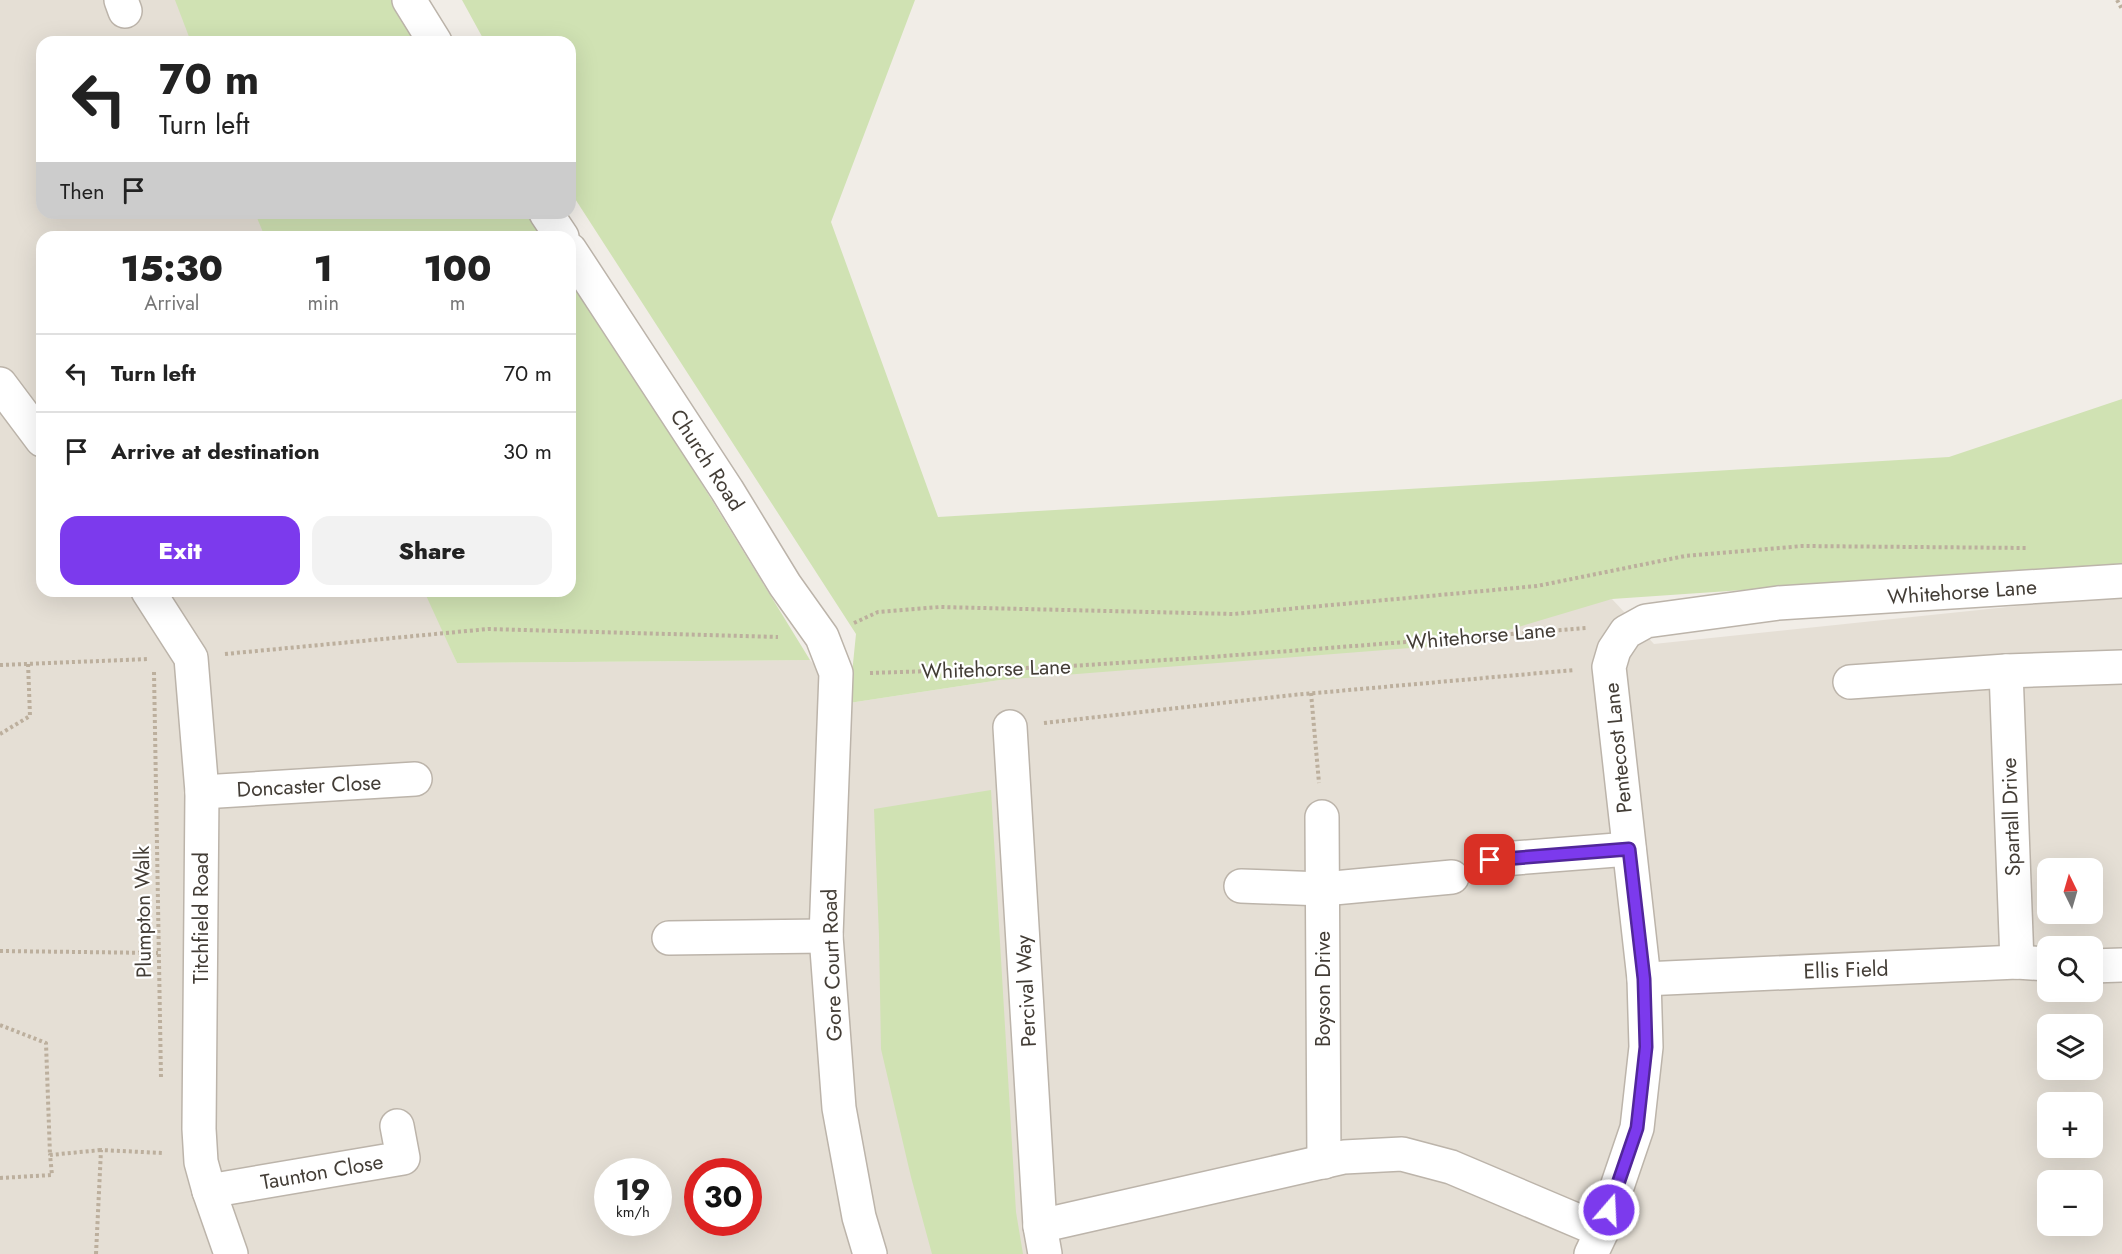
<!DOCTYPE html>
<html lang="en">
<head>
<meta charset="utf-8">
<style>
	:root { --surface:#fff; --page:#f2f2f2; --text:#222; --muted:#767676; --line:#e0e0e0; --accent:#7c3aed }
	body { margin:0; font-family:Jost,sans-serif; background:var(--page); color:var(--text); height:100vh; display:flex; flex-direction:column; font-size:22px; white-space:nowrap }
	* { box-sizing:border-box; margin:0 }
	p { font-size:20px; color:var(--muted) }
	.icon { flex:none; width:33px; height:33px; fill:none; stroke:currentColor; stroke-width:2; stroke-linecap:round; stroke-linejoin:round }
	.map { position:relative; flex:1; overflow:hidden }
	.drawer { position:absolute; left:36px; top:231px; width:540px; height:366px; display:flex; flex-direction:column; background:var(--surface); border-radius:18px; box-shadow:0 6px 24px #0002 }
	.drawer>* { flex:none }
	.hud { position:absolute; left:36px; top:36px; width:540px; height:183px; border-radius:18px; box-shadow:0 6px 24px #0002; background:#fff; color:var(--text); overflow:hidden }
	.needle { width:39px; rotate:355deg }
	.tools { position:absolute; left:2037px; top:858px; display:grid; gap:12px }
	.tools a { display:grid; place-items:center; width:66px; height:66px; border-radius:12px; background:var(--surface); box-shadow:0 6px 24px #0002; font-size:30px }
	.speed { position:absolute; left:594px; top:1158px; display:flex; gap:12px; font-size:30px; font-weight:700; text-align:center }
	.speed>* { display:grid; place-content:center; width:78px; height:78px; border-radius:50%; background:var(--surface); box-shadow:0 6px 24px #0002; line-height:1 }
	.speed small { font-size:15px; font-weight:400 }
	.speed .limit { border:9px solid #d22; background:#fff; color:#111 }
	.pin { position:absolute; display:grid; place-items:center; width:51px; height:51px; color:#fff; margin:-26px; border-radius:12px; box-shadow:0 3px 9px #0006 }
	.me { position:absolute; width:66px; margin:-33px; rotate:19deg; stroke-linejoin:round; filter:drop-shadow(0 0 4px #0008) }
	.turn { display:flex; align-items:center; gap:21px; height:126px; padding:0 24px; font-size:27px }
	.turn .icon { width:78px; height:78px; stroke-width:2.5 }
	.turn b { display:block; font-size:42px; line-height:51px }
	.then { display:flex; align-items:center; height:57px; padding:0 24px; background:#0003; gap:12px; font-size:22px }
	.eta { display:flex; justify-content:space-evenly; align-items:center; height:102px; text-align:center }
	.eta b { font-size:36px; font-weight:800; line-height:42px }
	.action { display:flex; gap:12px; margin-top:auto; padding:12px 24px }
	.action a { flex:1; height:69px; border-radius:18px; background:var(--accent); color:#fff; font-size:24px; font-weight:800; line-height:69px; text-align:center }
	.action a+a { background:var(--page); color:var(--text) }
	ul { padding:0; list-style:none }
	li { display:flex; align-items:center; gap:18px; height:78px; padding:0 24px; border-top:2px solid var(--line) }
	li div { flex:1 }
	li b { display:block; font-size:22px }
	li em { font-style:normal }
	.map>svg:first-child { display:block }
	.residential { fill:#e5dfd5; fill-rule:evenodd }
	.green { fill:#d0e2b3 }
	.lines { fill:none; stroke-linecap:round; stroke-linejoin:round }
	.minor-casing { stroke:#bcb4aa; stroke-width:36 }
	.path { stroke:#bcaf9d; stroke-width:4; stroke-dasharray:3 3; stroke-linecap:butt }
	.minor { stroke:#fff; stroke-width:33 }
	.route-casing { stroke:#51269a; stroke-width:15 }
	.route { stroke:#7c3aed; stroke-width:10 }
	.labels { text-anchor:middle; stroke-width:4.5; stroke-linejoin:round; paint-order:stroke }
	.street-label { font-size:21px; fill:#433d36; stroke:#fff }
</style>
</head>
<body>
<div class="map">
<svg width="2122" height="1254" viewBox="0 0 2122 1254">
	<rect width="100%" height="100%" fill="#f1ede7"/>
	<path class="residential" d="M0,0H184L200,42H42V213H264L273,237H42V591H426L457,663L810,660L849,703L1000,680L1612,599L1654,644L2122,595V1254H0ZM2048,868H2092V914H2048ZM2048,946H2092V992H2048ZM2048,1024H2092V1070H2048ZM2048,1102H2092V1148H2048ZM608,1172H658V1222H608ZM698,1172H748V1222H698ZM2048,1180H2092V1226H2048Z"/>
	<g class="green">
		<polygon points="175,0 405,0 430,42 191,42"/>
		<polygon points="462,0 915,0 831,222 938,517 1949,457 2122,399 2122,564 1612,599 1461,644 1000,680 849,703 856,634 570,191 570,42 485,42"/>
		<polygon points="255,213 535,213 550,237 265,237"/>
		<polygon points="570,269 810,660 457,663 424,591 570,591"/>
		<polygon points="991,790 1016,1212 1023,1254 932,1254 911,1177 881,1049 879,936 874,809"/>
	</g>
	<g class="lines">
		<defs>
			<g id="minor">
				<polyline points="121,0 125,11"/>
				<polyline points="409,0 435,42"/>
				<polyline points="546,213 562,237"/>
				<polyline points="570,250 727,490 785,585 822,637 836,673 826,936 839,1108 859,1217 870,1254"/>
				<polyline points="0,384 42,440"/>
				<polyline points="148,591 191,658 202,792 199,1129 201,1162 209,1191 231,1254"/>
				<polyline points="2006,671 2017,962"/>
				<polyline points="1850,682 2006,671 2122,667"/>
				<polyline points="1010,727 1040,1226 1045,1254"/>
				<polyline points="202,792 415,779"/>
				<polyline points="1322,817 1324,1162"/>
				<polyline points="1490,860 1629,849"/>
				<polyline points="1241,886 1323,889 1452,877"/>
				<polyline points="669,938 826,936"/>
				<polyline points="2092,966 2122,965"/>
				<polyline points="1644,979 2017,962 2048,964"/>
				<polyline points="209,1191 403,1158 397,1126"/>
				<polyline points="1040,1226 1344,1157 1402,1154 1451,1167 1602,1231"/>
				<polyline points="1591,1254 1602,1231 1637,1128 1646,1047 1644,979 1609,667 1614,650 1626,632 1646,621 1778,603 2122,581"/>
			</g>
		</defs>
		<use href="#minor" class="minor-casing"/>
		<g class="path">
			<polyline points="2117,0 2122,9"/>
			<polyline points="854,623 878,612 940,607 1234,614 1537,586 1685,556 1802,546 2027,548"/>
			<polyline points="225,654 488,629 778,637"/>
			<polyline points="0,665 149,659"/>
			<polyline points="154,672 161,1078"/>
			<polyline points="870,673 1055,667 1211,657 1587,628"/>
			<polyline points="1311,693 1319,783"/>
			<polyline points="1044,723 1293,695 1574,670"/>
			<polyline points="0,734 30,716 28,663"/>
			<polyline points="0,951 158,953"/>
			<polyline points="0,1025 46,1043 50,1155"/>
			<polyline points="0,1178 52,1175 50,1155 101,1150"/>
			<polyline points="96,1254 101,1150 162,1153 162,1151"/>
		</g>
		<use href="#minor" class="minor"/>
	</g>
	<g class="lines">
		<defs>
			<polyline id="route" points="1490,860 1629,849 1644,979 1646,1047 1637,1128 1609,1210"/>
		</defs>
		<use href="#route" class="route-casing"/>
		<use href="#route" class="route"/>
	</g>
	<g class="labels">
		<g class="street-label">
			<text transform="translate(707 460) rotate(57)" y="7">Church Road</text>
			<text transform="translate(1962 592) rotate(-4)" y="7">Whitehorse Lane</text>
			<text transform="translate(1481 636) rotate(-5)" y="7">Whitehorse Lane</text>
			<text transform="translate(996 669) rotate(-2)" y="7">Whitehorse Lane</text>
			<text transform="translate(1618 748) rotate(-96)" y="7">Pentecost Lane</text>
			<text transform="translate(309 786) rotate(-3)" y="7">Doncaster Close</text>
			<text transform="translate(2011 817) rotate(-92)" y="7">Spartall Drive</text>
			<text transform="translate(143 912) rotate(-91)" y="7">Plumpton Walk</text>
			<text transform="translate(201 918) rotate(-90)" y="7">Titchfield Road</text>
			<text transform="translate(832 965) rotate(-92)" y="7">Gore Court Road</text>
			<text transform="translate(1846 970) rotate(-2)" y="7">Ellis Field</text>
			<text transform="translate(1323 989) rotate(-90)" y="7">Boyson Drive</text>
			<text transform="translate(1026 991) rotate(-93)" y="7">Percival Way</text>
			<text transform="translate(322 1172) rotate(-10)" y="7">Taunton Close</text>
		</g>
	</g>
</svg>
<div class="tools">
<a><svg class="needle" viewBox="-14 -14 28 28"><path d="M0-13l5 13h-10z" fill="#e53935"/><path d="M0 13l5-13h-10z" fill="#767676"/></svg></a>
<a><svg class="icon" aria-label="search" viewBox="0 0 24 24"><circle cx="10" cy="10" r="6"/><path d="M15 15l6 6"/></svg></a>
<a><svg class="icon" aria-label="layers" viewBox="0 0 24 24"><path d="M12 4l9 5-9 5-9-5zM3 14l9 5 9-5"/></svg></a>
<a>+</a>
<a>−</a>
</div>
<div class="speed"><div>19<small>km/h</small></div><div class="limit">30</div></div>
<div class="pin" style="left:1490px;top:860px;background:#d93025"><svg class="icon" aria-label="arrive" viewBox="0 0 24 24"><path d="M6 21V4h12l-3 4 3 4H6"/></svg></div>
<svg class="me" style="left:1609px;top:1210px" viewBox="-20 -20 40 40"><circle r="17" fill="#7c3aed" stroke="#fff" stroke-width="3"/><path d="M0-11L8 9 0 5-8 9z" fill="#fff"/></svg>
<div class="hud">
<div class="turn"><svg class="icon" aria-label="left" viewBox="0 0 24 24"><path d="M17 20v-9H6M10 6l-5 5 5 5"/></svg><div><b>70 m</b>Turn left</div></div>
<div class="then">Then<svg class="icon" aria-label="arrive" viewBox="0 0 24 24"><path d="M6 21V4h12l-3 4 3 4H6"/></svg></div>
</div>
<section class="drawer">
<div class="eta">
<div><b>15:30</b><p>Arrival</p></div>
<div><b>1</b><p>min</p></div>
<div><b>100</b><p>m</p></div>
</div>
<ul>
<li><svg class="icon" aria-label="left" viewBox="0 0 24 24"><path d="M17 20v-9H6M10 6l-5 5 5 5"/></svg><div><b>Turn left</b></div><em>70 m</em></li>
<li><svg class="icon" aria-label="arrive" viewBox="0 0 24 24"><path d="M6 21V4h12l-3 4 3 4H6"/></svg><div><b>Arrive at destination</b></div><em>30 m</em></li>
</ul>
<div class="action"><a>Exit</a><a>Share</a></div>
</section>
</div>
</body>
</html>
